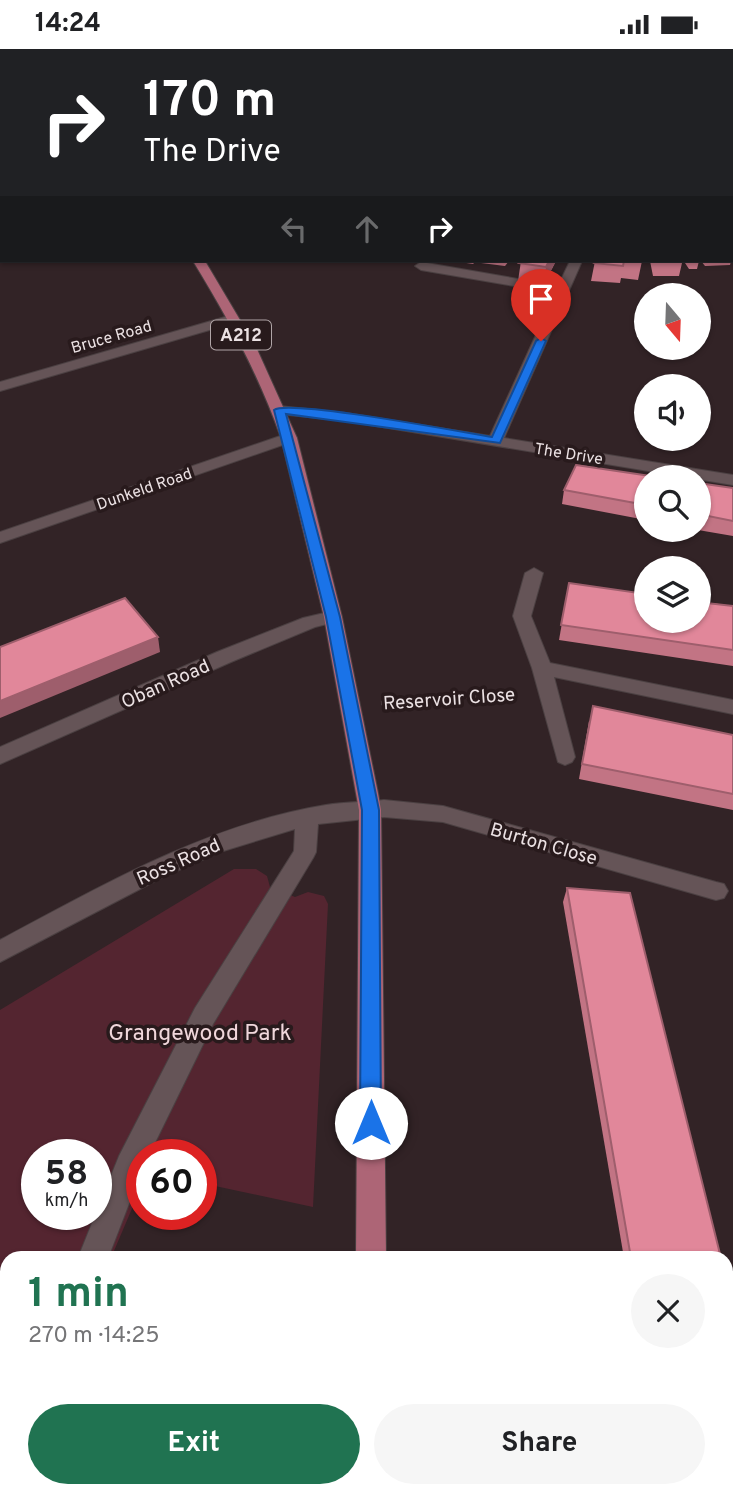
<!DOCTYPE html>
<html lang="en">
<head>
<meta charset="utf-8">
<style>
	:root { --surface:#fff; --page:#f6f6f6; --text:#202124; --muted:#757577; --accent:#207351 }
	body { margin:0; font-family:Overpass,sans-serif; background:var(--page); color:var(--text); height:100vh; display:flex; flex-direction:column; font-size:26px; white-space:nowrap }
	* { box-sizing:border-box; margin:0 }
	p { font-size:23px; color:var(--muted) }
	.icon { flex:none; width:38px; height:38px; fill:none; stroke:currentColor; stroke-width:2; stroke-linecap:round; stroke-linejoin:round }
	.map { position:relative; flex:1; overflow:hidden }
	.panel { position:absolute; left:0px; top:1202px; width:733px; height:247px; display:flex; flex-direction:column; background:var(--surface); border-radius:21px 21px 0 0; box-shadow:0 2px 5px #0004 }
	.panel>* { flex:none }
	.hud { position:absolute; left:0px; top:0px; width:733px; height:214px; box-shadow:0 2px 5px #0004; background:#202124; color:#fff; overflow:hidden }
	.needle { width:46px; rotate:161deg }
	.controls { position:absolute; left:634px; top:234px; display:grid; gap:14px }
	.controls a { display:grid; place-items:center; width:77px; height:77px; border-radius:50%; background:var(--surface); box-shadow:0 2px 5px #0004; font-size:35px }
	.speed { position:absolute; left:21px; top:1090px; display:flex; gap:14px; font-size:35px; font-weight:700; text-align:center }
	.speed>* { display:grid; place-content:center; width:91px; height:91px; border-radius:50%; background:var(--surface); box-shadow:0 2px 5px #0004; line-height:1 }
	.speed small { font-size:18px; font-weight:400 }
	.speed .limit { border:10px solid #d22; background:#fff; color:#111 }
	.pin { position:absolute; display:grid; place-items:center; width:60px; height:60px; color:#fff; margin:-72px -30px; border-radius:50% 50% 50% 0; rotate:-45deg; box-shadow:0 0 7px #0007 }
	.pin .icon { rotate:45deg }
	.me { position:absolute; width:77px; margin:-38px; rotate:0deg; stroke-linejoin:round; filter:drop-shadow(0 0 5px #0008) }
	.turn { display:flex; align-items:center; gap:24px; height:147px; padding:0 28px; font-size:32px }
	.turn .icon { width:91px; height:91px; stroke-width:2.5 }
	.turn b { display:block; font-size:49px; line-height:60px }
	.lanes { display:flex; align-items:center; height:66px; padding:0 28px; background:#0003; justify-content:center; gap:35px; direction:ltr }
	.lanes .off { opacity:.35 }
	.round { display:grid; place-items:center; flex:none; width:74px; height:74px; border-radius:37px; background:var(--page) }
	.overview { display:flex; align-items:center; justify-content:space-between; height:119px; padding:0 28px }
	h1 { font-size:42px; font-weight:700; line-height:52px; color:var(--accent) }
	.action { display:flex; gap:14px; margin-top:auto; padding:14px 28px }
	.action a { flex:1; height:80px; border-radius:42px; background:var(--accent); color:#fff; font-size:28px; font-weight:700; line-height:80px; text-align:center }
	.action a+a { background:var(--page); color:var(--text) }
	.status { display:flex; justify-content:space-between; align-items:center; height:49px; padding:0 35px; background:var(--surface); direction:ltr }
	.status svg { height:19px; fill:currentColor }
	.map>svg:first-child { display:block }
	.green { fill:#542530; fill-rule:evenodd }
	.lines { fill:none; stroke-linecap:round; stroke-linejoin:round }
	.minor-casing { stroke:#4b4042; stroke-width:2 }
	.major-casing { stroke:#4b4042; stroke-width:2 }
	.path { stroke:#6d5f62; stroke-width:4.5; stroke-dasharray:4.5 4.5; stroke-linecap:butt }
	.minor { fill:#655457; fill-rule:evenodd }
	.major { fill:#ad6576; fill-rule:evenodd }
	.wall { fill:#c27484 }
	.shaded-wall { fill:#9e5e6c }
	.building { fill:#e1879a; stroke:#9e5e6c; stroke-width:2 }
	.route { fill:#1a73e8; stroke:#114b97; stroke-width:2 }
	.labels { text-anchor:middle; stroke-width:7; stroke-linejoin:round; paint-order:stroke }
	.far-street-label { font-size:16px; fill:#ebe1e3; stroke:#281a1c }
	.shield { fill:#281a1c; stroke:#b0a5a7; stroke-width:2 }
	.shield-label { font-size:18px; font-weight:bold; fill:#ebe1e3 }
	.street-label { font-size:19px; fill:#ebe1e3; stroke:#281a1c }
	.near-park-label { font-size:23px; fill:#f0d7db; stroke:#281a1c }
</style>
</head>
<body>
<div class="status"><b>14:24</b><svg viewBox="0 0 49 12"><path d="M0 12V9h3v3zM5 12V6h3v6zM10 12V3h3v9zM15 12V0h3v12zM26 1h20v11H26zM47 4h2v5h-2z"/></svg></div>
<div class="map">
<svg width="733" height="1448" viewBox="0 0 733 1448">
	<rect width="100%" height="100%" fill="#322326"/>
	<path class="green" d="M234,820H256L267,827L270,838L295,848L308,843L324,847L328,855L313,1158L201,1134V1106H142V1136L111,1209H7V1442H103L112,1448H0V961ZM37,1106H96V1166H37Z"/>
	<g class="lines">
		<defs>
			<g id="minor">
				<polygon points="214,0 222,0 223,2 215,2"/>
				<polygon points="310,0 318,0 309,2"/>
				<rect x="732" y="40" width="1" height="6"/>
				<polygon points="570,212 582,212 504,389 733,426 733,436 346,372 279,365 272,361 279,357 346,364 490,387 555,244 421,221 415,217 421,213 558,237"/>
				<polygon points="232,266 239,270 237,273 0,342 0,333"/>
				<polygon points="289,384 294,386 297,389 294,392 0,494 0,483"/>
				<polygon points="534,519 543,524 531,567 550,614 733,651 733,665 554,628 575,708 572,713 565,716 558,713 532,619 513,567 525,524"/>
				<polygon points="333,562 339,564 342,568 339,572 315,578 231,613 0,715 0,698 217,603 303,569"/>
				<path d="M384,751L443,757L716,833L724,835L728,842L724,849L716,851L443,773L384,768L318,775L316,803L313,809L213,975L149,1106H142V1121L108,1209H78L119,1107L195,959L294,802L295,780L220,803L165,827L0,913V891C103,836 209,775 326,756C345,753 365,753 384,751Z"/>
				<polygon points="7,1428 7,1442 31,1442 30,1448 0,1448 0,1436"/>
			</g>
			<g id="major">
				<polygon points="0,15 2,16 2,22 0,21"/>
				<polygon points="0,150 2,150 0,157"/>
				<path d="M193,212H205L256,298L297,389L342,568L378,744L381,761L386,1209H356L359,761L324,568L281,389C259,326 228,269 193,212Z"/>
				<rect x="356" y="1442" width="34" height="6"/>
			</g>
		</defs>
		<use href="#minor" class="minor-casing"/>
		<use href="#major" class="major-casing"/>
		<polyline class="path" points="381,654 516,644"/>
		<use href="#minor" class="minor"/>
		<use href="#major" class="major"/>
	</g>
	<g class="wall">
		<polygon points="396,0 464,0 464,1 454,0 453,2 396,2"/>
		<rect x="626" y="0" width="98" height="2"/>
		<rect x="732" y="125" width="1" height="39"/>
		<polygon points="732,177 733,177 733,206 732,209"/>
		<polygon points="453,212 476,212 473,215"/>
		<polygon points="481,212 509,212 505,217 481,214"/>
		<polygon points="521,212 556,212 544,235 518,232"/>
		<polygon points="595,212 642,212 638,231 621,229 620,234 591,232"/>
		<polygon points="650,212 699,212 697,220 689,220 685,214 682,214 679,227 653,227"/>
		<polygon points="701,212 731,212 730,216 705,217"/>
		<polygon points="646,429 646,471 562,455 564,441"/>
		<polygon points="698,434 733,439 733,487 698,481"/>
		<polygon points="569,534 733,557 733,617 559,591"/>
		<polygon points="589,672 733,686 733,761 579,730"/>
		<polygon points="567,839 721,1209 624,1209 563,853"/>
		<polygon points="664,1442 726,1442 733,1448 665,1448"/>
	</g>
	<g class="shaded-wall">
		<rect x="249" y="0" width="32" height="2"/>
		<polygon points="2,111 2,130 0,131 0,112"/>
		<polygon points="549,212 556,212 544,235 546,218"/>
		<polygon points="158,588 160,603 0,669 0,652"/>
	</g>
	<g class="building">
		<rect x="576" y="0" width="14" height="2"/>
		<rect x="606" y="0" width="14" height="2"/>
		<polygon points="0,34 2,35 2,111 0,112"/>
		<rect x="732" y="125" width="1" height="22"/>
		<rect x="732" y="177" width="1" height="12"/>
		<polygon points="521,212 549,212 546,218 519,214"/>
		<polygon points="595,212 624,212 623,217 594,214"/>
		<polygon points="576,416 664,429 646,429 646,456 564,441"/>
		<polygon points="698,434 733,439 733,472 698,465"/>
		<polygon points="569,534 646,545 646,572 698,572 698,553 733,557 733,601 561,576"/>
		<polygon points="125,549 158,588 0,652 0,598"/>
		<polygon points="593,657 733,686 733,745 582,715"/>
		<polygon points="567,839 630,844 721,1209 631,1209"/>
		<polygon points="726,1231 733,1258 733,1448 674,1448 673,1442 726,1442"/>
	</g>
	<path class="route" d="M541,289L546,292L500,394L286,365L340,568L379,761L381,1074L378,1081L371,1084L363,1081L360,1074L362,761L326,568L274,361C289,350 461,383 492,388L536,292Z"/>
	<g class="labels">
		<g class="far-street-label">
			<text transform="translate(111 287) rotate(-16)" y="6">Bruce Road</text>
			<text transform="translate(569 404) rotate(9)" y="6">The Drive</text>
			<text transform="translate(144 439) rotate(-19)" y="6">Dunkeld Road</text>
		</g>
		<rect class="shield" x="211" y="271.5" width="60" height="29" rx="5"/>
		<g class="shield-label">
			<text x="241" y="292">A212</text>
		</g>
		<g class="street-label">
			<text transform="translate(165 634) rotate(-24)" y="7">Oban Road</text>
			<text transform="translate(449 649) rotate(-4)" y="7">Reservoir Close</text>
			<text transform="translate(544 794) rotate(16)" y="7">Burton Close</text>
			<text transform="translate(178 812) rotate(-24)" y="7">Ross Road</text>
		</g>
		<g class="near-park-label">
			<text x="200" y="991">Grangewood Park</text>
		</g>
	</g>
</svg>
<div class="controls">
<a><svg class="needle" viewBox="-14 -14 28 28"><path d="M0-13l5 13h-10z" fill="#e53935"/><path d="M0 13l5-13h-10z" fill="#757577"/></svg></a>
<a><svg class="icon" aria-label="sound" viewBox="0 0 24 24"><path d="M4 9h4l5-4v14l-5-4H4zM17 9q2 3 0 6"/></svg></a>
<a><svg class="icon" aria-label="search" viewBox="0 0 24 24"><circle cx="10" cy="10" r="6"/><path d="M15 15l6 6"/></svg></a>
<a><svg class="icon" aria-label="layers" viewBox="0 0 24 24"><path d="M12 4l9 5-9 5-9-5zM3 14l9 5 9-5"/></svg></a>
</div>
<div class="speed"><div>58<small>km/h</small></div><div class="limit">60</div></div>
<div class="pin" style="left:541px;top:292px;background:#d93025"><svg class="icon" aria-label="arrive" viewBox="0 0 24 24"><path d="M6 21V4h12l-3 4 3 4H6"/></svg></div>
<svg class="me" style="left:371px;top:1074px" viewBox="-20 -20 40 40"><circle r="19" fill="#fff"/><path d="M0-13L10 11 0 6-10 11z" fill="#1a73e8"/></svg>
<div class="hud">
<div class="turn"><svg class="icon" aria-label="right" viewBox="0 0 24 24"><path d="M7 20v-9h11M14 6l5 5-5 5"/></svg><div><b>170 m</b>The Drive</div></div>
<div class="lanes"><svg class="icon off" aria-label="left" viewBox="0 0 24 24"><path d="M17 20v-9H6M10 6l-5 5 5 5"/></svg><svg class="icon off" aria-label="ahead" viewBox="0 0 24 24"><path d="M12 20V5M6 11l6-6 6 6"/></svg><svg class="icon" aria-label="right" viewBox="0 0 24 24"><path d="M7 20v-9h11M14 6l5 5-5 5"/></svg></div>
</div>
<section class="panel">
<div class="overview"><div><h1>1 min</h1><p>270 m · 14:25</p></div><a class="round"><svg class="icon" aria-label="close" viewBox="0 0 24 24"><path d="M6 6l12 12M18 6L6 18"/></svg></a></div>
<div class="action"><a>Exit</a><a>Share</a></div>
</section>
</div>
</body>
</html>
